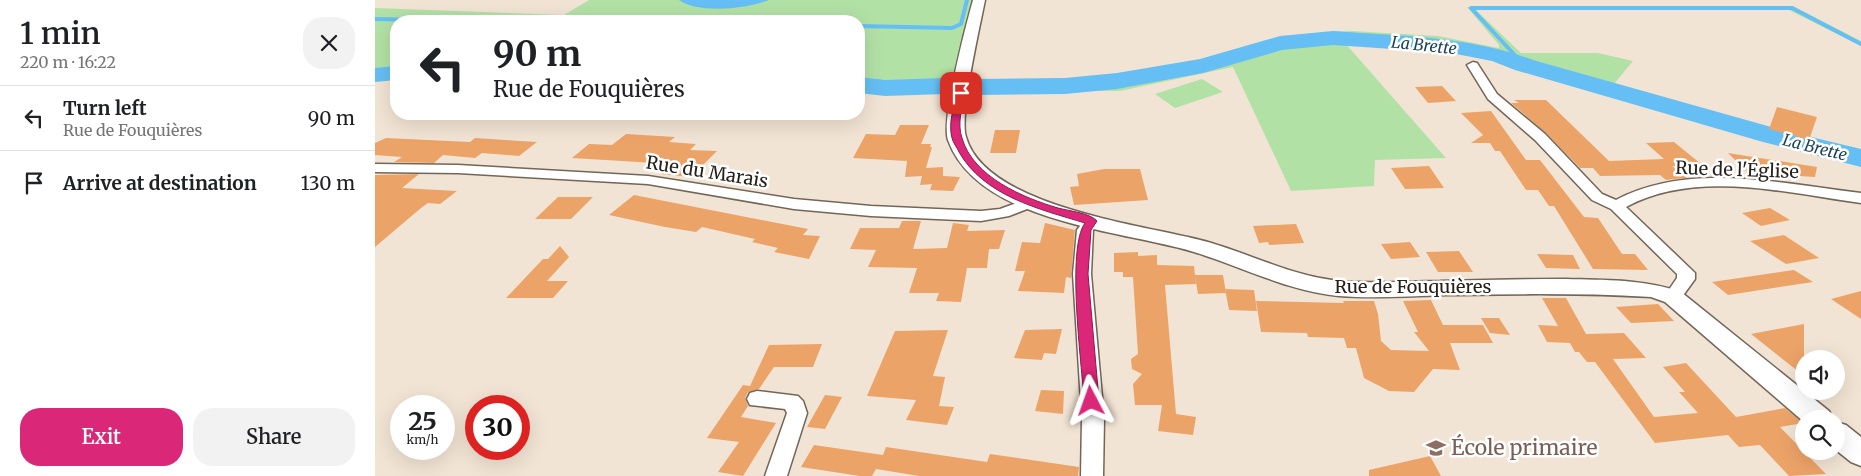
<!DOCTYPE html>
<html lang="en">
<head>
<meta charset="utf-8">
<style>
	:root { --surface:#fff; --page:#f2f2f2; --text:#202124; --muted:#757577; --line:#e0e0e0; --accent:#db2777 }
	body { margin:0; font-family:Merriweather,serif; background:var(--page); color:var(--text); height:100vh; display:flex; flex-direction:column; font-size:19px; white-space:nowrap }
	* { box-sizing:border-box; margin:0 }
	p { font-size:16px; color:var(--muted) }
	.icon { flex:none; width:28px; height:28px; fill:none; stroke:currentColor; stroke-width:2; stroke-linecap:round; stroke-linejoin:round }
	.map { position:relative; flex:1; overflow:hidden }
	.sheet { display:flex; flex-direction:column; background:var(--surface); width:375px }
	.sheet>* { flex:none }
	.top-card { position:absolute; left:15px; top:15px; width:475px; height:105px; border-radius:20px; box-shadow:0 5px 20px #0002; background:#fff; color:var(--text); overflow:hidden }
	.controls { position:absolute; left:1420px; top:350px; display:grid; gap:10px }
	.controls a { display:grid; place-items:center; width:50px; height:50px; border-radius:50%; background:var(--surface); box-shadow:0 5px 20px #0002; font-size:25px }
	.speed { position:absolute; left:15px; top:395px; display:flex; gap:10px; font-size:25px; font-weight:700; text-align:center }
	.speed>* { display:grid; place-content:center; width:65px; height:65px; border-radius:50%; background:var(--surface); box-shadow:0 5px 20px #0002; line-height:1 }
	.speed small { font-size:12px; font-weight:400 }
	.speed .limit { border:8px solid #d22; background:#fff; color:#111 }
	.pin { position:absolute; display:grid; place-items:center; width:42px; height:42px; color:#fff; margin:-21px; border-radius:10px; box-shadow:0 2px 8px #0006 }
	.me { position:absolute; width:55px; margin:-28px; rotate:356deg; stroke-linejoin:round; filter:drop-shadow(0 0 4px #0008) }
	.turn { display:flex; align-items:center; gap:18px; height:105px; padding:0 20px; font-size:22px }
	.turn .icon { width:65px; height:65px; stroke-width:2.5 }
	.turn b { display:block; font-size:35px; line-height:42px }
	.round { display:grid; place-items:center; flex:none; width:52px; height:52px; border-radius:20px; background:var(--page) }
	.summary { display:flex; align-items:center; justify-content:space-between; height:85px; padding:0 20px }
	h1 { font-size:30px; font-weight:600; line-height:38px }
	.action { display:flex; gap:10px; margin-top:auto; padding:10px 20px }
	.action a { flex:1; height:58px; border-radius:20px; background:var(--accent); color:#fff; font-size:20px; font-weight:600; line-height:58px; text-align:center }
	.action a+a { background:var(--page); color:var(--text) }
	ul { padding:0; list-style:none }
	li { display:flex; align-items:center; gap:15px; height:65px; padding:0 20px; border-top:1px solid var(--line) }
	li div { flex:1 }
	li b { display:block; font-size:19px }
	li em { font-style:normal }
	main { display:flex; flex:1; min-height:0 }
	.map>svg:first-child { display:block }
	.green { fill:#b2e1a6 }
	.water { fill:#65bff4 }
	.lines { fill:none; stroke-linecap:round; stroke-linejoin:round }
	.stream { stroke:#65bff4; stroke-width:4 }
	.river { fill:#65bff4; fill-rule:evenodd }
	.building { fill:#eca368 }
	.minor-casing { stroke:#726658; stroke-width:3 }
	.tertiary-casing { stroke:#726658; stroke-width:3 }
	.minor { fill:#fff; fill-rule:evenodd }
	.tertiary { fill:#fff; fill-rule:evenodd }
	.route { fill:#db2777; stroke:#8e194d }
	.labels { text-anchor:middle; stroke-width:5; stroke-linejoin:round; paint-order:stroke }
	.far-water-label { font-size:16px; font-style:italic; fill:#1c4258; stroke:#fff }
	.street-label { font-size:18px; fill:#25201a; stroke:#fff }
	.near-education-label { font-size:21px; fill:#785e54; stroke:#fff; text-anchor:start }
</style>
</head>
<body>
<main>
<section class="sheet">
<div class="summary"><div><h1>1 min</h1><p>220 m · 16:22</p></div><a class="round"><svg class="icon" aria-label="close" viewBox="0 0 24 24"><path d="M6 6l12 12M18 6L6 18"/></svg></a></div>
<ul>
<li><svg class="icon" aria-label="left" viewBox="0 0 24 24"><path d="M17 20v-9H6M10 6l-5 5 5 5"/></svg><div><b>Turn left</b><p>Rue de Fouquières</p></div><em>90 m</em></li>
<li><svg class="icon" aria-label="arrive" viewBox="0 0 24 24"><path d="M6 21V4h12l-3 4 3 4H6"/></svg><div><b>Arrive at destination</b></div><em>130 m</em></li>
</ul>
<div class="action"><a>Exit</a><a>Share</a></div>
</section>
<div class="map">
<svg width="1486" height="476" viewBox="0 0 1486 476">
	<rect width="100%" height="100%" fill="#f2e4d4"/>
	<g class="green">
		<polygon points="214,0 604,0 588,80 484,81 484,21 21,21 21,74 0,74 0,8 189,15"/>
		<path d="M1418,6L1486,41V46L1412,9L1101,10L1146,53H1223L1258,61L1239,84L1444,146L1486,155V162L1404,145L1129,61C1078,48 1023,41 970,43L1071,158L1000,160L999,186L916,191L858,67L745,91H602L605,82L736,79L819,63L885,43L940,33L977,31L1063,36L1124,48V45L1092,7Z"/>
		<polygon points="827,79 848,92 800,108 780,94"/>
	</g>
	<path class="water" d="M304,0H394C372,9 323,14 304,0Z"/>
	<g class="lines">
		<g class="stream">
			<polyline points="0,19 96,21"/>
			<polyline points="484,26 577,28 586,24 592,0"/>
			<polyline points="1149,65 1096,8 1417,8 1486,44"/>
		</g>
		<g class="river">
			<path d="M958,31C1026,36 1094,36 1158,60L1407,130L1486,149V167L1388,142L1140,70L1117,61L1076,53L958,45L907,50L828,73L742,89L690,94L602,95L593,92L589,87L593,82L602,79L690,78L742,73L825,59L905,36Z"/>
			<polygon points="21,66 21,80 0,82 0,68"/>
			<polygon points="484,77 510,80 570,78 579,81 583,86 579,91 570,94 510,96 484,93"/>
		</g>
	</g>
	<g class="building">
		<polygon points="1067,86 1081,101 1053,103 1040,87"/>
		<polygon points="1139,100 1171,100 1234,161 1289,159 1271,143 1299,142 1331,168 1297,166 1312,178 1299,179 1291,180 1285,175 1225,176 1218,168 1205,168 1171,133 1136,103 1144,103"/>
		<polygon points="1402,107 1442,117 1434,140 1394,129"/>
		<polygon points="1116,111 1151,160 1165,160 1209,217 1223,218 1247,254 1260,254 1273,270 1218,269 1179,206 1174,206 1163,190 1151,190 1125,151 1120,151 1115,143 1096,143 1108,135 1086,113"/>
		<polygon points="525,125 554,125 546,144 556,144 555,147 557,147 551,168 568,167 568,176 585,177 578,191 555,190 557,184 545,185 547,176 530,177 532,161 478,158 491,134 520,135"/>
		<polygon points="620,130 645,130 641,153 615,153"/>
		<polygon points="251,134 300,137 294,142 321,144 315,150 342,151 316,177 285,174 297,164 197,158 214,144 237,145"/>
		<polygon points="11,138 95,142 100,138 162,142 144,156 107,153 100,158 68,155 59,163 19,162 27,157 0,155 0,143"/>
		<polygon points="1353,153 1442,167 1440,177 1373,173"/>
		<polygon points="1054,166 1069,188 1030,189 1016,168"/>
		<polygon points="729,169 765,169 773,200 699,205 695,187 704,186 702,174"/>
		<polygon points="44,174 27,188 82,191 65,204 53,203 46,208 0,247 0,175"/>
		<polygon points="259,195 433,229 428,235 445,236 434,259 399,252 403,248 377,242 380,239 327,227 321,232 290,227 234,215"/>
		<polygon points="183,197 218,197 196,219 160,219"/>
		<polygon points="1395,208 1415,220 1386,226 1367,213"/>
		<polygon points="527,221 546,221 538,249 572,248 578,223 594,225 592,231 630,230 624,249 614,249 612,268 592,268 586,302 561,301 564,293 534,293 542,268 493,267 501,250 475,249 485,228 524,228"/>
		<polygon points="670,223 700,230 696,278 691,277 689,293 643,291 650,271 640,271 647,242 665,243"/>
		<polygon points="921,224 929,243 894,245 893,242 884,243 878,226"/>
		<polygon points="1409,235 1444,258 1411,264 1375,241"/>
		<polygon points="1035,242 1045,257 1016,259 1006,244"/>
		<polygon points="185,246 194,257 172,281 193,281 178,298 131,298 168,259 173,259"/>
		<polygon points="1084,251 1098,272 1063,272 1051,252"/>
		<polygon points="763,252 763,256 782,255 782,265 819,266 820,275 848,275 851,293 823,294 820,276 821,284 790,285 801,414 821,417 818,435 783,431 787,405 760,405 758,384 767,374 757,369 756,359 763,354 758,277 748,277 748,272 739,272 739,253"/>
		<polygon points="1162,254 1198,255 1205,269 1171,268"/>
		<polygon points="1419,270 1438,282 1353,295 1337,282"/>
		<polygon points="850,289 879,290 882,311 854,310"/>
		<polygon points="1486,291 1486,319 1456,299"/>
		<polygon points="1167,298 1191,298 1211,334 1249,333 1271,358 1238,359 1279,417 1323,413 1304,392 1310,392 1288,367 1311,363 1361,417 1410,408 1428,423 1405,427 1451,474 1414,476 1385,445 1364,447 1353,435 1280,443 1220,362 1212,362 1204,352 1200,352 1195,343 1172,342 1163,325 1183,326"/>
		<polygon points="1056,300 1068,325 1108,325 1118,343 1075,343 1085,370 1058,369 1039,392 1014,391 989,378 981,348 972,348 969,338 933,337 932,333 886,332 881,301 969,303 968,301 999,301 1003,314 1006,341 1016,350 1054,351 1039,332 1043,332 1028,301"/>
		<polygon points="1283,304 1299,321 1256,323 1241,307"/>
		<polygon points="1106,318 1124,318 1135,335 1115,333"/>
		<polygon points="1429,324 1429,376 1376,334"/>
		<polygon points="687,329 681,354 669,353 667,360 639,358 650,330"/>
		<polygon points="573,330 558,376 570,377 564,406 579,407 572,425 531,420 541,400 492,396 520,331"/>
		<polygon points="447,344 438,367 399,367 384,389 373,392 370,398 373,406 366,417 401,423 368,476 343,472 364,442 332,438 368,385 375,386 394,345"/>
		<polygon points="666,390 689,391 688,414 660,411"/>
		<polygon points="450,395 467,397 450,429 432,427"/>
		<polygon points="439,445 508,455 511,447 612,462 615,454 704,467 703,476 544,476 501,469 497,476 485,476 426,467"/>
		<polygon points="1055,456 1066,476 994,476 994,470"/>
	</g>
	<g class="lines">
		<defs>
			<g id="minor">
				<path d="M1098,62L1102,63L1122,94L1170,134L1227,194L1241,200C1315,161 1407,184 1486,193V203C1411,193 1321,169 1251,207L1320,273V279L1304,301H1292L1289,297L1302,278V274L1236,209L1217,200L1160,140L1113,99L1092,65Z"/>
				<polygon points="0,164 83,165 273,176 419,199 496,206 606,211 625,209 655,198 663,203 660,206 634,216 606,221 496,216 419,209 273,184 83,173 0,172"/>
				<polygon points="717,216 725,221 718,230 716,274 729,419 728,476 706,476 707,419 698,274 702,230 711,218"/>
				<polygon points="382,391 423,396 428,401 432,413 412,476 390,476 412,413 410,409 375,405 372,399 375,393"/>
			</g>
			<g id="tertiary">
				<path d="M598,0H610C605,26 584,116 591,137C611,208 772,225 833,242C878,255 919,277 966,281C999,284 1032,281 1065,281C1107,280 1149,279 1191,279C1230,280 1269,279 1306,292L1454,411L1458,419H1429V422L1290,302L1276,297C1207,293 1139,294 1071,295C1035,296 999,299 964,296C912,291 868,267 819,252C747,230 603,223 573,140C566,120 591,25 598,0Z"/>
				<polygon points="1461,422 1471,425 1486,437 1486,466 1476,462 1461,450"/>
			</g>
		</defs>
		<use href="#minor" class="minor-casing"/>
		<use href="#tertiary" class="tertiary-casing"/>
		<use href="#minor" class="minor"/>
		<use href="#tertiary" class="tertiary"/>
	</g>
	<path class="route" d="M586,90L590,93C587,107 582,124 587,138C598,177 649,198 683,208C694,211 715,213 722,221L716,230L713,274L724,401L722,405H711L709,401C707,365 691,249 710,223C664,209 609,196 584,152C582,147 578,143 577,138C573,123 579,107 582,93Z"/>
	<defs>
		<symbol id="school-bare" viewBox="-9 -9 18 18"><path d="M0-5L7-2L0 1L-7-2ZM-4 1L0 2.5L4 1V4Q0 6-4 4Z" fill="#8d6e63" stroke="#fff" stroke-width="2.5" paint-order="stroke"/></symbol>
	</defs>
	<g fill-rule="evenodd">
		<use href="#school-bare" x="1047" y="434" width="28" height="28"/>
	</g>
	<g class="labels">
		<g class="far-water-label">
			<text transform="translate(1049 45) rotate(6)" y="6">La Brette</text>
			<text transform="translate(1440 147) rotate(14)" y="6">La Brette</text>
		</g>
		<g class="street-label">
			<text transform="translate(1362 170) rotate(2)" y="6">Rue de l'Église</text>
			<text transform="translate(332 172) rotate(9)" y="6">Rue du Marais</text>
			<text x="1038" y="293">Rue de Fouquières</text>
		</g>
		<g class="near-education-label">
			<text x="1076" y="455">École primaire</text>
		</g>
	</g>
</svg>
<div class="controls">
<a><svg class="icon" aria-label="sound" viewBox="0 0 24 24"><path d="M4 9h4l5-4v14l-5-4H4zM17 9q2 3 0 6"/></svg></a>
<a><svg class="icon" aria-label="search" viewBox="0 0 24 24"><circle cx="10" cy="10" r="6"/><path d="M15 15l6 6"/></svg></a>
</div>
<div class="speed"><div>25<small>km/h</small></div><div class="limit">30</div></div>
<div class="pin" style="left:586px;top:93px;background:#d93025"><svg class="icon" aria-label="arrive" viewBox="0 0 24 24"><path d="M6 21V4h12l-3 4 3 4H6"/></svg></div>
<svg class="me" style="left:716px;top:401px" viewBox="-20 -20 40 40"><path d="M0-17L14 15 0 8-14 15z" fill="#db2777" stroke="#fff" stroke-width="4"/></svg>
<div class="top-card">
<div class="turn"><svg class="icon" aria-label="left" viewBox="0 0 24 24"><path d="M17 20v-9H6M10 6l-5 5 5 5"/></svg><div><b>90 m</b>Rue de Fouquières</div></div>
</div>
</div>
</main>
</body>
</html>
